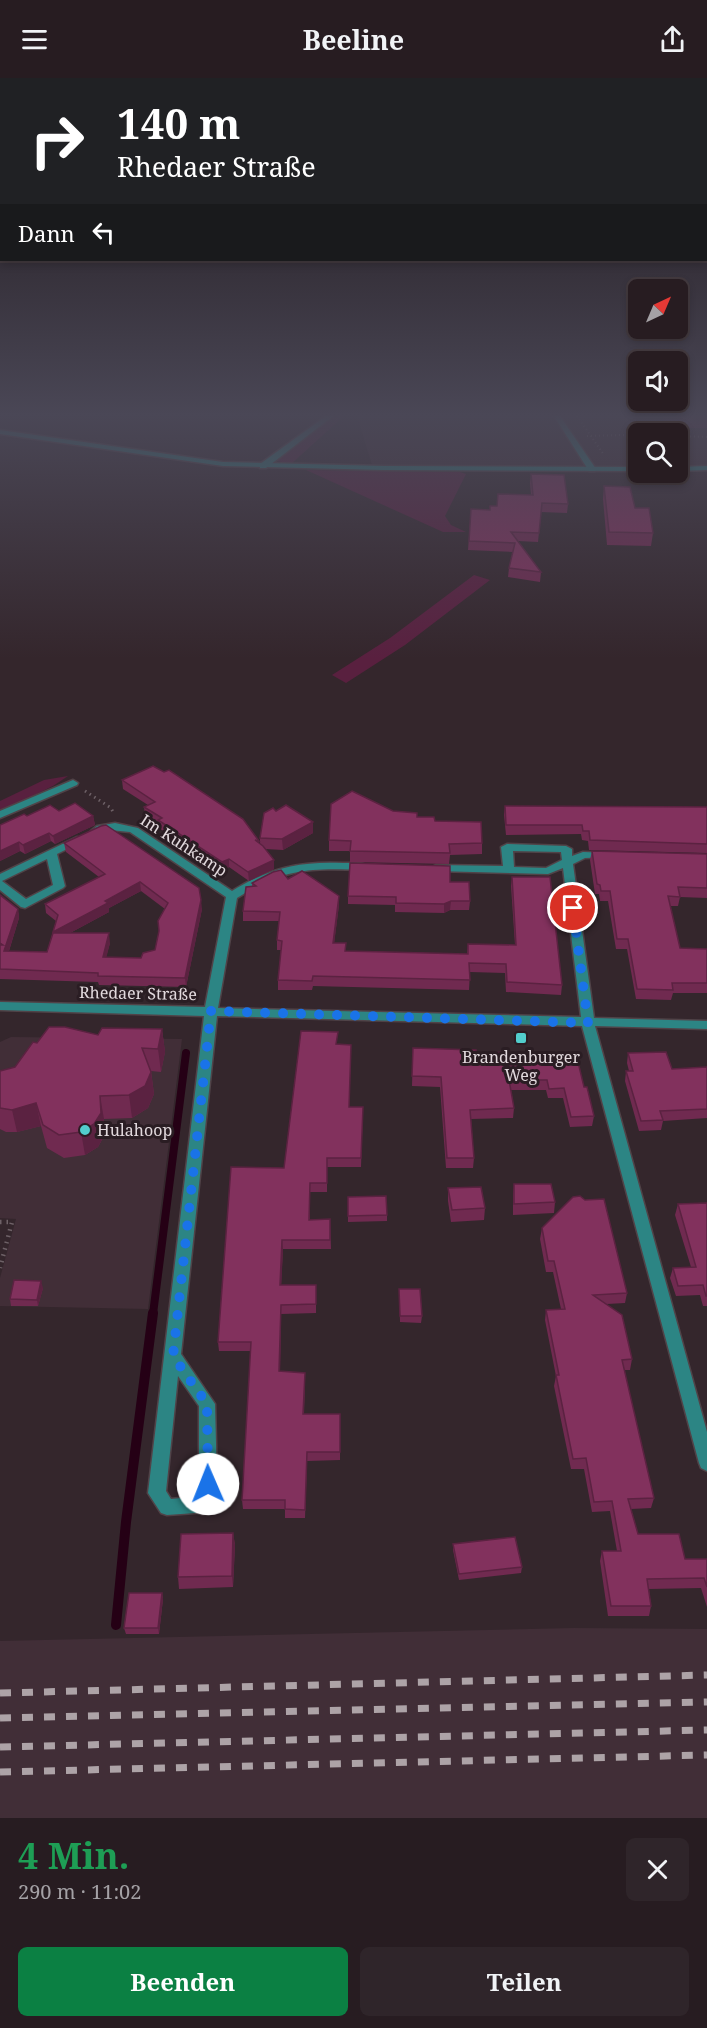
<!DOCTYPE html>
<html lang="de">
<head>
<meta charset="utf-8">
<style>
	:root { --surface:#271c21; --page:#2f252a; --text:#f1f3f6; --muted:#a4a1a5; --line:#433a3f; --accent:#0b8043 }
	body { margin:0; font-family:"Noto Serif",serif; background:var(--page); color:var(--text); height:100vh; display:flex; flex-direction:column; font-size:22px; white-space:nowrap }
	* { box-sizing:border-box; margin:0 }
	p { font-size:20px; color:var(--muted) }
	.icon { flex:none; width:33px; height:33px; fill:none; stroke:currentColor; stroke-width:2; stroke-linecap:round; stroke-linejoin:round }
	.map { position:relative; height:1740px; overflow:hidden }
	.drawer { display:flex; flex-direction:column; background:var(--surface); flex:1 }
	.drawer>* { flex:none }
	.banner { position:absolute; left:0px; top:0px; width:708px; height:183px; box-shadow:0 3px 9px #0003,0 0 0 2px var(--line); background:#202124; color:#fff; overflow:hidden }
	.needle { width:39px; rotate:44deg }
	.controls { position:absolute; left:628px; top:201px; display:grid; gap:12px }
	.controls a { display:grid; place-items:center; width:60px; height:60px; border-radius:9px; background:var(--surface); box-shadow:0 3px 9px #0003,0 0 0 2px var(--line); font-size:30px }
	.pin { position:absolute; display:grid; place-items:center; width:51px; height:51px; color:#fff; margin:-26px; border:3px solid #fff; border-radius:50%; box-shadow:0 2px 6px #0007 }
	.me { position:absolute; width:66px; margin:-33px; rotate:359deg; stroke-linejoin:round; filter:drop-shadow(0 0 4px #0008) }
	.turn { display:flex; align-items:center; gap:21px; height:126px; padding:0 18px; font-size:27px }
	.turn .icon { width:78px; height:78px; stroke-width:2.5 }
	.turn b { display:block; font-size:42px; line-height:51px }
	.then { display:flex; align-items:center; height:57px; padding:0 18px; background:#0003; gap:12px; font-size:22px }
	.round { display:grid; place-items:center; flex:none; width:63px; height:63px; border-radius:9px; background:var(--page) }
	.head { display:flex; align-items:center; justify-content:space-between; height:102px; padding:0 18px }
	h1 { font-size:36px; font-weight:700; line-height:45px; color:#1e9e55 }
	.primary-button { display:flex; gap:12px; margin-top:auto; padding:12px 18px }
	.primary-button a { flex:1; height:69px; border-radius:9px; background:var(--accent); color:#fff; font-size:24px; font-weight:700; line-height:69px; text-align:center }
	.primary-button a+a { background:var(--page); color:var(--text) }
	header { display:flex; justify-content:space-between; align-items:center; height:78px; padding:0 18px; background:var(--surface); font-size:27px; font-weight:700 }
	.map>svg:first-child { display:block }
	.built { fill:#412e37 }
	.green { fill:#59203f }
	.lines { fill:none; stroke-linecap:round; stroke-linejoin:round }
	.stream-far1 { stroke:#250015; stroke-width:8 }
	.stream { stroke:#250015; stroke-width:10 }
	.service-casing { stroke:#504348; stroke-width:3 }
	.minor-casing { stroke:#504348; stroke-width:3 }
	.path-far2 { stroke:#6e6167; stroke-width:2; stroke-dasharray:1 3; stroke-linecap:butt }
	.path-far1 { stroke:#6e6167; stroke-width:3; stroke-dasharray:1.5 4; stroke-linecap:butt }
	.path { stroke:#6e6167; stroke-width:4.5; stroke-dasharray:1.5 5; stroke-linecap:butt }
	.service { fill:#2c8584; fill-rule:evenodd }
	.minor { fill:#2c8584; fill-rule:evenodd }
	.rail { stroke:#ada3a7; stroke-width:7; stroke-dasharray:11 11; stroke-linecap:butt }
	.wall { fill:#702a50; fill-rule:evenodd }
	.shaded-wall { fill:#5b2241 }
	.building { fill:#82315d; stroke:#5b2241; stroke-width:1.5 }
	.route { stroke:#1a73e8; stroke-width:10; stroke-dasharray:0 18 }
	.poi-dot { fill:#52cdcc; stroke:#2a1d23; stroke-width:2 }
	.labels { text-anchor:middle; stroke-width:6; stroke-linejoin:round; paint-order:stroke }
	.street-label { font-size:16px; fill:#e2d9dd; stroke:#2a1d23 }
	.poi-label { font-size:16px; fill:#e2d9dd; stroke:#2a1d23 }
</style>
</head>
<body>
<header><svg class="icon" aria-label="menu" viewBox="0 0 24 24"><path d="M4 6h16M4 12h16M4 18h16"/></svg>Beeline<svg class="icon" aria-label="share" viewBox="0 0 24 24"><path d="M12 15V3M7 8l5-5 5 5M5 13v7h14v-7"/></svg></header>
<div class="map">
<svg width="707" height="1740" viewBox="0 0 707 1740">
	<rect width="100%" height="100%" fill="#34262c"/>
	<g class="built">
		<polygon points="357,338 707,338 707,387 678,387 678,356 639,356 639,387 372,387"/>
		<polygon points="11,959 182,961 148,1231 0,1228 0,1200 16,1141 0,1140 0,964"/>
		<polygon points="574,1550 707,1551 707,1740 0,1740 0,1563"/>
	</g>
	<g class="green">
		<polygon points="335,338 344,338 291,386 277,383"/>
		<polygon points="306,392 460,394 466,396 445,438 451,447 466,454 443,454"/>
		<polygon points="474,497 490,502 405,567 346,605 332,597 390,560"/>
		<polygon points="68,698 53,708 0,734 0,723 44,702"/>
	</g>
	<g class="lines">
		<polyline class="stream-far1" points="153,1236 186,975"/>
		<polyline class="stream" points="116,1547 126,1444 153,1235"/>
		<defs>
			<g id="service">
				<polygon points="326,338 333,338 266,390 260,390 260,386"/>
				<polygon points="554,338 560,338 596,391 595,393 589,393"/>
			</g>
			<g id="minor">
				<polygon points="0,352 223,384 384,388 639,389 639,393 384,392 223,388 0,356"/>
				<polygon points="707,388 707,392 678,393 678,389"/>
				<polygon points="73,702 78,705 77,707 0,740 0,733"/>
				<path d="M115,745L138,750L232,813C269,790 300,783 343,785C352,785 363,784 370,789L364,792C310,790 284,790 237,820L218,930L581,939L563,790L548,796L436,793L430,790L436,787L503,788L501,769L507,766L566,768L572,771V778L583,774L611,775L613,777L611,779L585,780L573,786L594,940L707,943V951L595,948L707,1354V1393L701,1390L699,1385L582,948L217,938L181,1276L215,1326L217,1406L201,1433L195,1435L167,1437L161,1435L148,1415L204,938L0,932V924L205,929L226,819L130,754L110,752L96,756L91,753L97,748ZM513,773L561,774L562,782L546,790L514,789ZM178,1298L199,1328V1404L190,1419L171,1421L166,1413Z"/>
				<path d="M77,759L81,760L82,762L81,764L57,776L65,808L63,810L25,830L21,829L0,812V796ZM47,781L53,807L26,821L2,803Z"/>
			</g>
		</defs>
		<use href="#service" class="service-casing"/>
		<use href="#minor" class="minor-casing"/>
		<g class="path-far2">
			<polyline points="577,338 604,377"/>
			<polyline points="587,358 659,356"/>
			<polyline points="678,358 707,359"/>
		</g>
		<polyline class="path-far1" points="85,713 111,730 114,736"/>
		<polyline class="path" points="0,1144 12,1144 0,1190"/>
		<use href="#service" class="service"/>
		<use href="#minor" class="minor"/>
		<g class="rail">
			<polyline points="0,1615 707,1597"/>
			<polyline points="0,1640 707,1624"/>
			<polyline points="0,1669 707,1652"/>
			<polyline points="0,1694 707,1677"/>
		</g>
	</g>
	<g class="wall">
		<polygon points="662,338 707,338 707,350 668,350"/>
		<polygon points="531,396 568,426 567,435 541,434 538,464 518,463 541,494 540,504 508,499 509,490 513,474 468,472 471,431 490,432 497,428 531,417 530,405"/>
		<polygon points="604,408 635,430 653,455 651,468 607,467 603,421"/>
		<polygon points="122,702 259,763 259,765 260,766 260,760 276,733 313,744 313,755 283,772 265,771 274,782 274,791 249,803 229,789 223,793 159,750 159,746 145,737 144,729 148,727 123,711"/>
		<polygon points="505,728 707,729 707,775 589,772 588,763 582,762 581,756 506,757 504,737"/>
		<polygon points="59,733 93,738 95,747 55,766 51,763 25,776 20,773 0,783 0,747 27,738"/>
		<polygon points="393,733 435,743 482,765 482,776 450,777 449,786 350,784 350,773 329,773 329,762"/>
		<path d="M64,765L202,831L186,909L99,907L98,904L0,901V817L18,831L19,840L9,873L47,874L56,843L46,835L45,826L99,799L66,774ZM141,813L165,831L158,843L159,854L155,872L141,880L106,879L110,865L70,855L109,834V830Z"/>
		<polygon points="592,773 707,776 707,820 680,819 678,828 670,828 680,870 707,871 707,915 673,915 671,922 636,921 627,871 616,871 608,823 600,823 599,816 595,816 590,782"/>
		<polygon points="512,799 562,907 561,917 506,914 505,895 470,894 469,912 313,908 312,912 278,912 278,902 281,872 277,872 277,862 279,843 243,843 243,833 252,808 252,805 288,801 339,818 339,827 334,865 346,873 467,876 468,866 515,867 511,808"/>
		<polygon points="450,804 470,823 469,832 450,832 444,835 395,834 395,827 348,826 348,818"/>
		<polygon points="162,951 165,974 161,994 151,993 154,1016 148,1030 132,1040 104,1041 104,1058 98,1069 85,1077 64,1080 47,1070 41,1048 17,1054 6,1054 0,1051 0,993 15,989 37,965 98,957"/>
		<polygon points="337,966 349,1029 363,1029 361,1089 327,1089 327,1114 310,1114 310,1142 330,1141 331,1171 283,1171 281,1207 316,1207 316,1235 281,1236 280,1293 305,1304 304,1336 340,1336 340,1382 307,1383 305,1440 285,1440 285,1431 243,1431 242,1422 251,1273 219,1273 218,1264 284,1090"/>
		<polygon points="413,970 476,976 584,1009 594,1038 592,1048 570,1049 563,1020 548,1020 546,1012 511,1012 514,1030 513,1040 471,1041 474,1080 473,1090 446,1090 440,1009 412,1008"/>
		<polygon points="628,975 672,991 707,989 707,1040 663,1043 661,1052 639,1053 625,1003 626,993 629,993 627,985"/>
		<polygon points="514,1106 555,1124 554,1135 513,1137 513,1117"/>
		<polygon points="448,1110 485,1130 484,1142 451,1144 448,1123"/>
		<polygon points="348,1119 387,1137 387,1143 348,1144"/>
		<polygon points="707,1125 707,1228 703,1228 700,1217 676,1218 670,1200 673,1190 691,1189 675,1137 678,1126"/>
		<polygon points="542,1150 627,1215 625,1225 607,1226 632,1281 630,1292 624,1292 654,1420 651,1430 631,1431 638,1456 685,1481 707,1481 707,1529 701,1510 649,1511 651,1528 649,1538 608,1538 600,1483 602,1473 617,1473 610,1433 592,1434 584,1391 571,1391 554,1308 556,1298 545,1242 546,1232 561,1231 553,1194 546,1194 540,1161"/>
		<polygon points="43,1210 38,1228 11,1228 10,1221"/>
		<polygon points="399,1211 422,1238 421,1245 400,1244"/>
		<polygon points="233,1455 235,1467 233,1509 179,1511 178,1499"/>
		<polygon points="453,1466 522,1489 521,1495 459,1502 453,1472"/>
		<polygon points="162,1515 163,1521 159,1556 126,1556 124,1550"/>
	</g>
	<g class="shaded-wall">
		<polygon points="93,738 95,747 55,766 53,758"/>
		<polygon points="313,744 313,755 283,772 282,761"/>
		<polygon points="49,755 51,763 25,776 23,767"/>
		<polygon points="19,764 20,773 0,783 0,773"/>
		<polygon points="229,781 229,789 223,793 222,784"/>
		<polygon points="274,782 274,791 249,803 248,794"/>
		<polygon points="140,804 141,813 109,830 109,834 55,863 53,854 105,823"/>
		<polygon points="339,818 339,827 333,875 333,865"/>
		<polygon points="201,822 202,831 186,909 185,900"/>
		<polygon points="451,823 450,832 444,835 444,826"/>
		<polygon points="18,831 19,840 6,882 4,873"/>
		<polygon points="109,855 110,865 104,889 103,879"/>
		<polygon points="162,951 165,974 161,994 158,971"/>
		<polygon points="151,994 154,1016 148,1030 132,1040 129,1017"/>
		<polygon points="100,1018 104,1041 104,1058 98,1069 85,1077 81,1054"/>
		<polygon points="36,1025 41,1048 17,1054 12,1032"/>
		<polygon points="282,1162 283,1171 281,1215 280,1207"/>
		<polygon points="41,1203 43,1210 38,1228 37,1222"/>
		<polygon points="281,1227 281,1236 280,1302 279,1293"/>
		<polygon points="233,1455 235,1467 233,1509 232,1498"/>
		<polygon points="162,1515 163,1521 159,1556 158,1550"/>
	</g>
	<g class="building">
		<polygon points="531,396 564,397 568,426 542,425 539,455 511,454 541,494 509,490 515,465 469,463 471,431 490,432 490,428 497,428 498,416 533,417"/>
		<polygon points="604,408 630,409 635,430 649,430 653,455 609,454"/>
		<polygon points="153,688 164,694 169,692 243,741 259,763 255,762 263,768 274,782 248,794 229,781 222,784 158,742 162,740 144,729 155,724 122,702"/>
		<polygon points="352,713 393,733 417,735 417,739 434,739 435,743 481,744 482,765 449,766 450,775 350,773 351,763 329,762 331,726"/>
		<polygon points="75,725 93,738 53,758 49,755 23,767 19,764 0,773 0,747 24,736 27,738 50,727 59,733"/>
		<polygon points="286,727 313,744 282,761 260,760 264,735 273,730 276,733"/>
		<polygon points="505,728 707,729 707,766 590,762 589,753 583,753 582,747 506,747"/>
		<polygon points="106,747 199,810 201,822 185,900 98,898 98,895 0,891 0,867 3,867 0,865 0,817 18,831 4,873 47,874 53,855 109,855 103,879 141,880 143,875 155,872 159,853 158,843 168,825 140,804 105,823 108,825 53,854 58,837 45,826 105,796 64,765 101,748"/>
		<polygon points="592,773 707,776 707,810 678,809 680,819 668,818 680,870 707,871 707,905 672,905 673,912 637,911 628,861 617,861 610,813 601,813 600,807 597,806"/>
		<polygon points="350,785 450,788 450,804 469,804 470,823 451,823 444,826 396,825 396,819 348,818"/>
		<polygon points="281,792 288,801 302,793 339,818 333,865 346,865 345,873 468,876 468,866 516,867 512,799 550,799 562,907 507,904 506,886 469,885 470,902 313,898 312,903 278,902 282,863 277,862 280,834 243,833 246,809 256,808 252,805 273,794"/>
		<polygon points="49,949 65,949 98,957 102,950 162,951 158,971 142,970 151,994 145,1008 129,1017 100,1018 101,1035 94,1046 81,1054 59,1057 43,1047 36,1025 12,1032 0,1030 0,993 15,989 33,964 37,965"/>
		<polygon points="301,953 338,954 336,966 351,967 349,1029 363,1029 361,1080 327,1080 327,1105 310,1105 309,1142 330,1141 330,1162 282,1162 280,1207 316,1207 316,1226 281,1227 279,1293 305,1295 303,1336 340,1336 340,1374 307,1374 305,1432 285,1431 285,1422 242,1422 251,1264 218,1264 231,1089 284,1090"/>
		<polygon points="413,970 476,972 476,976 506,974 509,986 578,984 584,1009 587,1009 594,1038 571,1039 564,1010 549,1011 547,1002 509,1002 514,1030 470,1032 474,1080 447,1080 441,999 412,998"/>
		<polygon points="666,974 672,991 707,989 707,1031 660,1033 663,1042 641,1043 626,993 633,993 628,975"/>
		<polygon points="514,1106 551,1106 555,1124 514,1126"/>
		<polygon points="481,1109 485,1130 452,1132 448,1110"/>
		<polygon points="386,1118 387,1137 348,1138 348,1119"/>
		<polygon points="580,1118 585,1122 604,1121 627,1215 593,1217 622,1237 632,1281 622,1282 654,1420 628,1421 638,1456 679,1456 685,1481 707,1481 707,1509 704,1500 647,1501 651,1528 611,1528 602,1473 621,1473 612,1423 594,1424 586,1380 573,1381 556,1297 559,1297 546,1232 565,1231 554,1183 548,1183 542,1150 573,1119"/>
		<polygon points="707,1125 707,1218 706,1218 703,1207 678,1208 673,1190 696,1189 678,1126"/>
		<polygon points="14,1202 41,1203 37,1222 10,1221"/>
		<polygon points="399,1211 420,1211 422,1238 400,1238"/>
		<polygon points="233,1455 232,1498 178,1499 181,1456"/>
		<polygon points="515,1459 522,1489 459,1496 453,1466"/>
		<polygon points="129,1515 162,1515 158,1550 124,1550"/>
	</g>
	<linearGradient id="sky" x2="0" y2="1"><stop stop-color="#1d1518"/><stop offset="0.58" stop-color="#4a4756"/><stop offset="1" stop-color="#4a4756" stop-opacity="0"/></linearGradient>
	<rect width="707" height="581" fill="url(#sky)"/>
	<g class="lines">
		<polyline class="route" points="208,1406 207,1326 173,1278 211,933 588,945 573,830"/>
	</g>
	<g class="poi-dot">
		<rect x="515" y="954" width="12" height="12" rx="3"/>
		<circle cx="85" cy="1052" r="6"/>
	</g>
	<g class="labels">
		<g class="street-label">
			<text transform="translate(184 767) rotate(33)" y="6">Im Kuhkamp</text>
			<text transform="translate(138 915) rotate(1)" y="6">Rhedaer Straße</text>
		</g>
		<g class="poi-label">
			<text x="521" y="985">Brandenburger<tspan x="521" dy="18">Weg</tspan></text>
			<text x="97" y="1058" text-anchor="start">Hulahoop</text>
		</g>
	</g>
</svg>
<div class="controls">
<a><svg class="needle" viewBox="-14 -14 28 28"><path d="M0-13l5 13h-10z" fill="#e53935"/><path d="M0 13l5-13h-10z" fill="#a4a1a5"/></svg></a>
<a><svg class="icon" aria-label="sound" viewBox="0 0 24 24"><path d="M4 9h4l5-4v14l-5-4H4zM17 9q2 3 0 6"/></svg></a>
<a><svg class="icon" aria-label="search" viewBox="0 0 24 24"><circle cx="10" cy="10" r="6"/><path d="M15 15l6 6"/></svg></a>
</div>
<div class="pin" style="left:573px;top:830px;background:#d93025"><svg class="icon" aria-label="arrive" viewBox="0 0 24 24"><path d="M6 21V4h12l-3 4 3 4H6"/></svg></div>
<svg class="me" style="left:208px;top:1406px" viewBox="-20 -20 40 40"><circle r="19" fill="#fff"/><path d="M0-13L10 11 0 6-10 11z" fill="#1a73e8"/></svg>
<div class="banner">
<div class="turn"><svg class="icon" aria-label="right" viewBox="0 0 24 24"><path d="M7 20v-9h11M14 6l5 5-5 5"/></svg><div><b>140 m</b>Rhedaer Straße</div></div>
<div class="then">Dann<svg class="icon" aria-label="left" viewBox="0 0 24 24"><path d="M17 20v-9H6M10 6l-5 5 5 5"/></svg></div>
</div>
</div>
<section class="drawer">
<div class="head"><div><h1>4 Min.</h1><p>290 m · 11:02</p></div><a class="round"><svg class="icon" aria-label="close" viewBox="0 0 24 24"><path d="M6 6l12 12M18 6L6 18"/></svg></a></div>
<div class="primary-button"><a>Beenden</a><a>Teilen</a></div>
</section>
</body>
</html>
